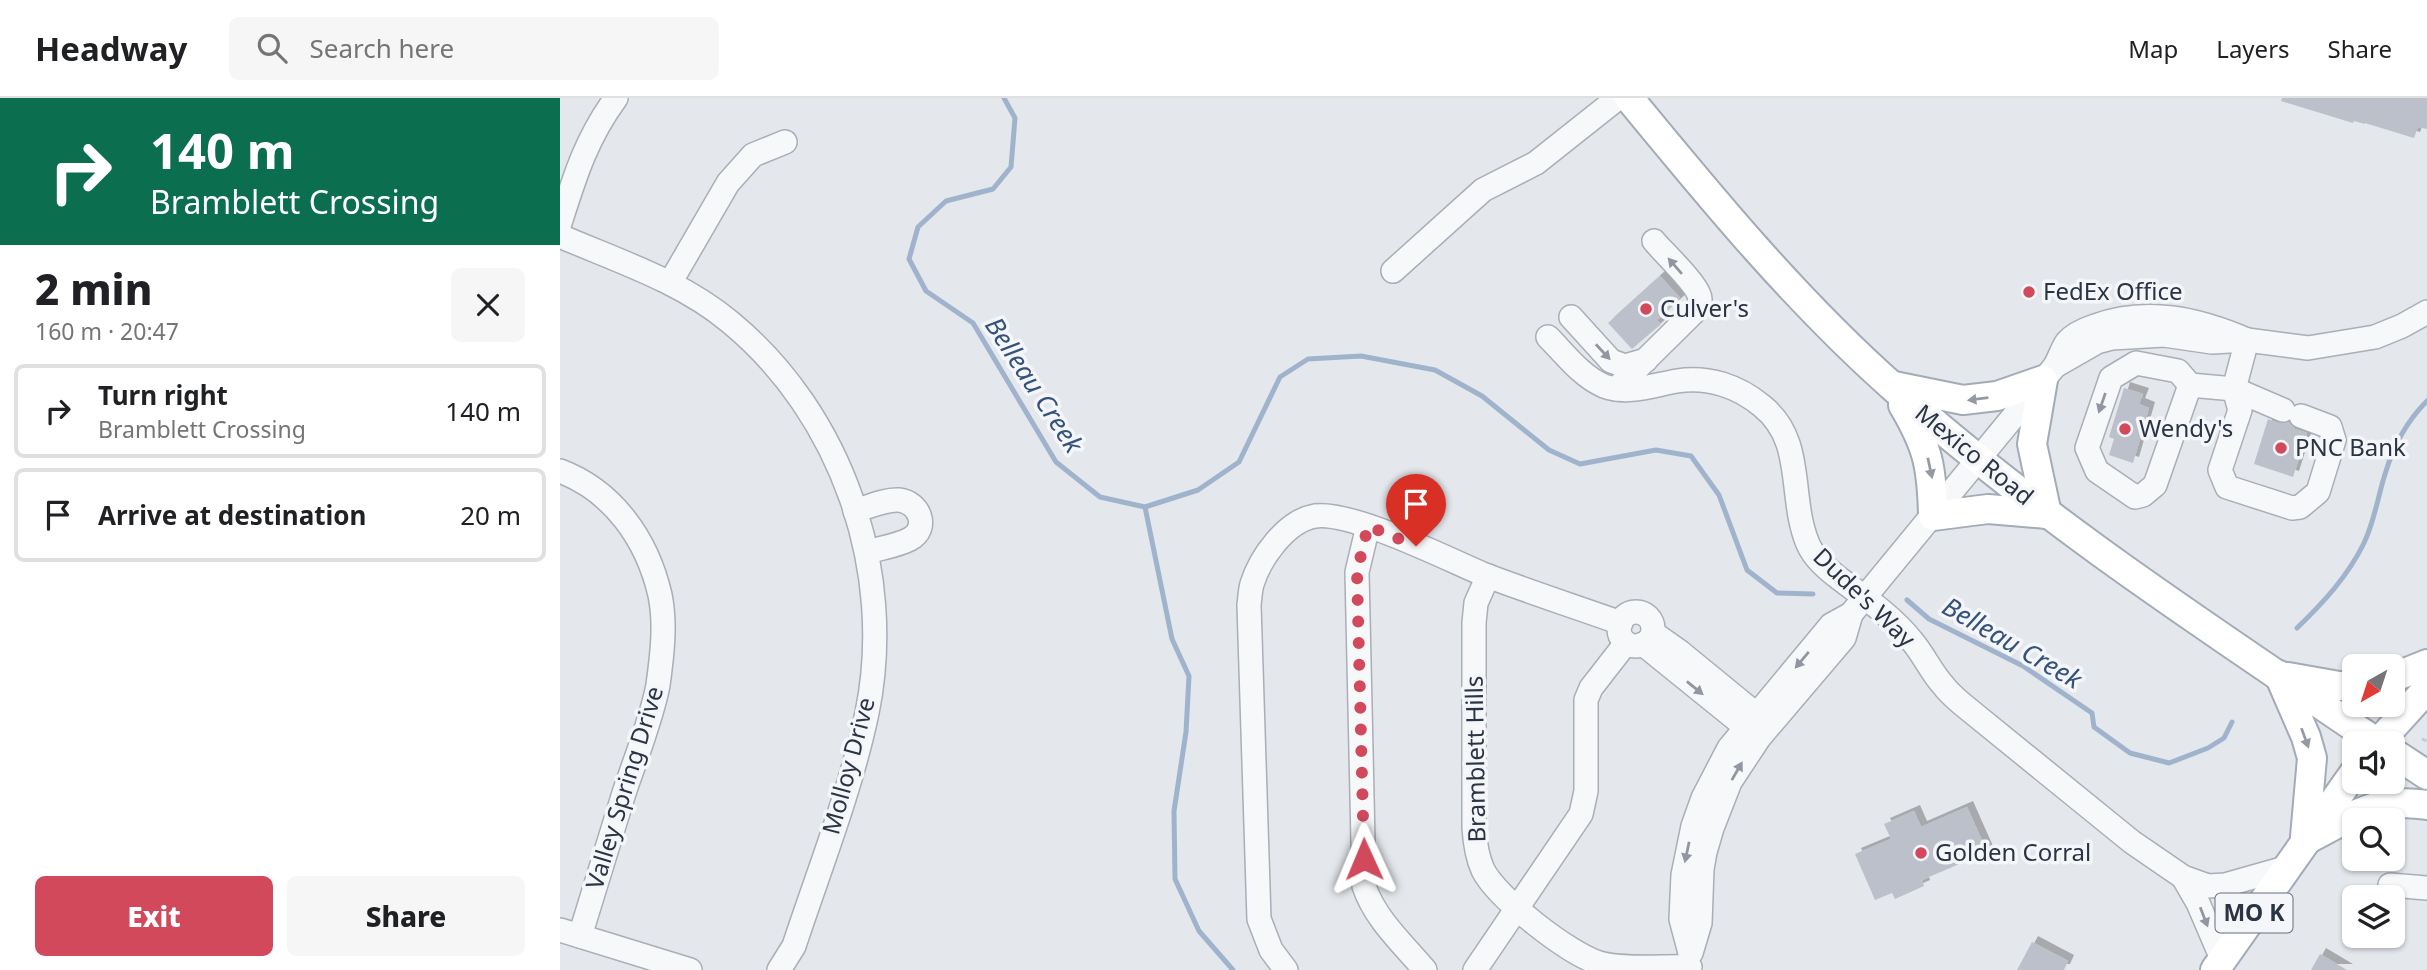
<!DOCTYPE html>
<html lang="en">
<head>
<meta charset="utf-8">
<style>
	:root { --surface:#fff; --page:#f6f6f6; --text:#202124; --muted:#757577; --line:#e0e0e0; --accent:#d1495b }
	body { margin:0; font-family:"Noto Sans",sans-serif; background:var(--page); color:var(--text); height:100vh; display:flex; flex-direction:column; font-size:26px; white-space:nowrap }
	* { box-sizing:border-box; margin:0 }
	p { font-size:23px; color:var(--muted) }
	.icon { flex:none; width:38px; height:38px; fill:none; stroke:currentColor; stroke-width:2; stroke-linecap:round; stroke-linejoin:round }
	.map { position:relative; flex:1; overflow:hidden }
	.sheet { display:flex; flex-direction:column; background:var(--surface); width:560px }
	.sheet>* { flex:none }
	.hud { background:#0b6e4f; color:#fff; overflow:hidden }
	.needle { width:46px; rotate:219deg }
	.controls { position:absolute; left:1782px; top:556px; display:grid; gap:14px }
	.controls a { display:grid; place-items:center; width:63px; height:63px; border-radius:10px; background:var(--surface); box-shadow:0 2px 5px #0004; font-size:35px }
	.pin { position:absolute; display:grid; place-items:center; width:60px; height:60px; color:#fff; margin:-72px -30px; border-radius:50% 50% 50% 0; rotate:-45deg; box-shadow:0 0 7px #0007 }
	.pin .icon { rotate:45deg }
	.me { position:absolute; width:77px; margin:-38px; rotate:359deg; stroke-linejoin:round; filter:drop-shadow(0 0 5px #0008) }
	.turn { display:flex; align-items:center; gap:24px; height:147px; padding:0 35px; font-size:32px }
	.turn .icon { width:91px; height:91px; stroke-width:2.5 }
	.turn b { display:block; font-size:49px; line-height:60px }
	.round { display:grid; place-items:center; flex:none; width:74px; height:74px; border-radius:10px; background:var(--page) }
	.summary { display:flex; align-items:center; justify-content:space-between; height:119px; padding:0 35px }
	h1 { font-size:42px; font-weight:800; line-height:52px }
	.button { display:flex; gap:14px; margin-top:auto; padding:14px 35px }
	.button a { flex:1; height:80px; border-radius:10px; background:var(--accent); color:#fff; font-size:28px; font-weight:800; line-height:80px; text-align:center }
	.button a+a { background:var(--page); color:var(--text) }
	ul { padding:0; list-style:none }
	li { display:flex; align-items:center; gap:21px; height:94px; margin:0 14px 10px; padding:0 21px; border:4px solid var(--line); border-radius:10px }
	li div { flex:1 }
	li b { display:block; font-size:26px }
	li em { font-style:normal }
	header { display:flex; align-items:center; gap:42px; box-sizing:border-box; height:98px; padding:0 35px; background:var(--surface); border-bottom:2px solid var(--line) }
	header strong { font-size:33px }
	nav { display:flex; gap:38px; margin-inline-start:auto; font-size:24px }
	.search { width:490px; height:63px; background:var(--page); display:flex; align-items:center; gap:18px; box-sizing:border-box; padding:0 24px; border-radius:10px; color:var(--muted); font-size:26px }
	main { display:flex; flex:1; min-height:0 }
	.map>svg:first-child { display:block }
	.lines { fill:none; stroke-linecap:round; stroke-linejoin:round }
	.stream { stroke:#9fb4cc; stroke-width:5 }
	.building { fill:#bbc0ca; filter:url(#shadow) }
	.minor-casing { stroke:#a9aeb7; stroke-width:26 }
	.major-casing { stroke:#a3abb8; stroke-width:32 }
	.path { stroke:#c2c5cb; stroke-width:2.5; stroke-dasharray:5 5; stroke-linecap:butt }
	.minor { stroke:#f7f8fa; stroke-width:23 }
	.major { stroke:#fff; stroke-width:28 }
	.oneway { fill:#9196a0 }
	.oneway2 { fill:#959aa2 }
	.route { stroke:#d1495b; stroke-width:12; stroke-dasharray:0 21.6 }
	.poi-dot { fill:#d1495b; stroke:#f4f6f9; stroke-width:2.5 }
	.labels { text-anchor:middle; stroke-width:7; stroke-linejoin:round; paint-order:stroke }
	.shield { fill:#f4f6f9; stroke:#676e7b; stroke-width:2 }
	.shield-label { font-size:23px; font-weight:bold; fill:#2b3445 }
	.poi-label { font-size:24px; fill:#2b3445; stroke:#f4f6f9; text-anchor:start }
	.street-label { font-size:24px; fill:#2b3445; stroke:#f4f6f9 }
	.water-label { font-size:26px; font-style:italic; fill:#34527a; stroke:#f4f6f9 }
</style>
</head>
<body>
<header>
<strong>Headway</strong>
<div class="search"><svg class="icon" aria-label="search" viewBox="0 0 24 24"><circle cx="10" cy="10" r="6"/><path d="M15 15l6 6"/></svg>Search here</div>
<nav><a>Map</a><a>Layers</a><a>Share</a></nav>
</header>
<main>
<section class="sheet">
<div class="hud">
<div class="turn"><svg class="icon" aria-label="right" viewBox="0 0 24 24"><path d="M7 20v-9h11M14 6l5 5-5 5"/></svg><div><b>140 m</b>Bramblett Crossing</div></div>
</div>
<div class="summary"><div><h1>2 min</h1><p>160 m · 20:47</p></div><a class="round"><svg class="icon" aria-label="close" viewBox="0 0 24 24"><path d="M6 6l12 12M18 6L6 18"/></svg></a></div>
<ul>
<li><svg class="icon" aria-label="right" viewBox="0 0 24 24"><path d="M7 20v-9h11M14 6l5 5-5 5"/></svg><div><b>Turn right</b><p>Bramblett Crossing</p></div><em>140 m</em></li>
<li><svg class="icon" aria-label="arrive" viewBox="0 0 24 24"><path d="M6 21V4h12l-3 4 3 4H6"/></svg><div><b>Arrive at destination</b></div><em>20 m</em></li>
</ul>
<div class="button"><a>Exit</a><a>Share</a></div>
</section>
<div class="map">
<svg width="1867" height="872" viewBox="0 0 1867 872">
	<defs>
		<filter id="shadow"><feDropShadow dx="6" dy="-6" stdDeviation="0" flood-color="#0004"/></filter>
	</defs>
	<rect width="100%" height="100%" fill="#e4e7ec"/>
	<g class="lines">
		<g class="stream">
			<polyline points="444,0 455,20 451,69 433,91 386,103 358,129 349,161 366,193 413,225 496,364 540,399 585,409 638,392 679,364 720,279 748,261 801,258 875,272 922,298 989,352 1020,366 1096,352 1131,358 1159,397 1187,472 1217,495 1253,496"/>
			<polyline points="585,409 612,541 629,578 626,634 614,713 615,781 639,833 673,872"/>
			<polyline points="1347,502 1369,521 1463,568 1532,615 1534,629 1570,655 1609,665 1648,650 1664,640 1672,624"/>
			<path d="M1737,530C1763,505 1788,478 1804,445C1815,422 1818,397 1826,373C1834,347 1848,322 1867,303"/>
		</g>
	</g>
	<g class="building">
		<polygon points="1722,0 1867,0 1867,31 1858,29 1854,40 1805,25 1805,26 1794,23 1793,25 1721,3"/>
		<polygon points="1100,178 1121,201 1097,222 1101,226 1072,251 1048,225"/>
		<polygon points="1564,290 1583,296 1579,306 1589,310 1573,365 1549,357 1554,341 1549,339"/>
		<polygon points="1708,321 1718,325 1729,324 1735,331 1747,335 1733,379 1694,366"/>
		<polygon points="1407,709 1427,754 1362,782 1364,788 1335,801 1332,795 1315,802 1295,756 1331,741 1324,726 1354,713 1361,729"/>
		<polygon points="1472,844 1508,863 1504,872 1457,872"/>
		<polygon points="1760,856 1787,872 1751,872"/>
	</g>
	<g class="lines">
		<defs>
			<g id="minor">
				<path d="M0,125C15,78 26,41 56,0"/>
				<path d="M0,138C58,163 121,183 170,224C282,316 336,473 307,615C290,695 259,772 234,848L219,872"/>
				<polyline points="833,173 923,92 976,65 1058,0"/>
				<polyline points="110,185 168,85 193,57 225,44"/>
				<polyline points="1011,219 1051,263 1065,268 1086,262"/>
				<path d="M988,239C1005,256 1021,278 1044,288C1068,297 1093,287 1117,283C1148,278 1178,288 1202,308C1246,343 1228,399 1248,446C1254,460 1267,471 1280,481C1305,500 1332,518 1352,543C1364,557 1371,574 1383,587C1388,594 1395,600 1402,606L1572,744L1623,779L1648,788L1665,787L1725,770"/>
				<polyline points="1687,242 1674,291 1680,312 1660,372 1667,389 1732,410 1740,409 1758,394 1774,342 1770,329 1741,318"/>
				<polyline points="1495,268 1537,244 1552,240 1604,237 1652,244 1687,242 1748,250 1815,239 1842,228 1867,214"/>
				<polyline points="1630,287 1595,387 1583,397 1575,399 1537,373 1527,350 1551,280 1576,265 1618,273 1630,287 1674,291 1723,312"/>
				<path d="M1056,291L1135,213C1138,208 1142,203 1139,197C1135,184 1104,155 1094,143"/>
				<path d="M0,373C53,393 87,441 100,497C106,526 102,558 98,587C92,620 75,662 64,695C50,742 35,790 20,838"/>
				<path d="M295,413C308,409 325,401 339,402C359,404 370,430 350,441C337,448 320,450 307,454"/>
				<path d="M808,428L797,474L804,788C815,821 843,846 865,872"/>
				<path d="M928,478L916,505L914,525V730C915,745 917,759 923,772C937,800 1009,856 1039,865C1061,872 1105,868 1130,869"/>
				<circle cx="1076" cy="531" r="17"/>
				<polyline points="1093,535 1120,554 1208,626"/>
				<polyline points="1083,546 1198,639"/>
				<polyline points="1623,779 1638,805 1662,861"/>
				<polyline points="1830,787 1867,790"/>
				<polyline points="0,832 130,872"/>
				<path d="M1130,855L1121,821L1123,777L1133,728L1143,700L1169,650L1271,527L1291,516L1495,268C1499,261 1502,251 1507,244C1513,237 1526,231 1535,228C1587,209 1638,221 1687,242"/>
				<polyline points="1131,855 1140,825 1142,771 1145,754 1152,730 1170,684 1199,640 1284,540 1291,516"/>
				<path d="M726,872L711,852L699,821L689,507C690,500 690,493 692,486C700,460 726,423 755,418C792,413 887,461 925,477C970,494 1016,509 1061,525"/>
				<polyline points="915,872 1021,716 1026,693 1026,602 1031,590 1066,545"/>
			</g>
			<g id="major">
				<path d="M1069,0C1152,101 1235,202 1333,289C1483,423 1653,533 1819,646"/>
				<polyline points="1334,288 1403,302 1437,298 1483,282 1472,346 1487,416"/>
				<path d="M1343,307C1368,349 1372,369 1373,418L1428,411L1487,416"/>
				<polyline points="1719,577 1746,639 1752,660 1745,739"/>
				<polyline points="1728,579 1779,588 1794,588"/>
				<polyline points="1832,580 1867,566"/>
				<polyline points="1817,646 1867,591"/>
				<polyline points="1832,654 1867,677"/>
				<path d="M1750,740C1792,718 1818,699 1867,707"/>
				<polyline points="1655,872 1794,675"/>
			</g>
		</defs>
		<use href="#minor" class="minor-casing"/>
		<use href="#major" class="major-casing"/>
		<polyline class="path" points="1862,641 1867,643"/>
		<use href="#minor" class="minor"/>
		<use href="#major" class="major"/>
	</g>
	<defs><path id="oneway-solid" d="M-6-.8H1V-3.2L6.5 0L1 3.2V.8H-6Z" transform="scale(1.75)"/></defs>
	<g class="oneway">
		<use href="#oneway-solid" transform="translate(1115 168) rotate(-131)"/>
		<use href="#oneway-solid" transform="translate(1043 254) rotate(47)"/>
		<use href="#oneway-solid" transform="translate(1542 305) rotate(109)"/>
		<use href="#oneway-solid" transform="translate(1242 562) rotate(130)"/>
		<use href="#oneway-solid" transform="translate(1135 590) rotate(39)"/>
		<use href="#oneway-solid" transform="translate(1177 673) rotate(-60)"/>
		<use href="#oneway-solid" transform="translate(1127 754) rotate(102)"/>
		<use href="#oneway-solid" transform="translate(1644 819) rotate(69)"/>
	</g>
	<g class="oneway2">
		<use href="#oneway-solid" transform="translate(1418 301) rotate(173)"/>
		<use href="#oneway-solid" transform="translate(1370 370) rotate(78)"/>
		<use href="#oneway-solid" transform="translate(1745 640) rotate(70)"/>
	</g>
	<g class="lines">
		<polyline class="route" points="804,761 797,474 808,428 856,448"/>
	</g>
	<g class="poi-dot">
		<circle cx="1469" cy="194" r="7"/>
		<circle cx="1086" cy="211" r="7"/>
		<circle cx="1565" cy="331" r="7"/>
		<circle cx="1721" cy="350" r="7"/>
		<circle cx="1361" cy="755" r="7"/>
	</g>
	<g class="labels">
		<rect class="shield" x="1655.5" y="795.5" width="77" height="39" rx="5"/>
		<g class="shield-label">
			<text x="1694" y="823">MO K</text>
		</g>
		<g class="poi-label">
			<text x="1483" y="202">FedEx Office</text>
			<text x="1100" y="219">Culver's</text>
			<text x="1579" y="339">Wendy's</text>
			<text x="1735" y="358">PNC Bank</text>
			<text x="1375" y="763">Golden Corral</text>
		</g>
		<g class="street-label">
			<text transform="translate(1414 357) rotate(39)" y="8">Mexico Road</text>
			<text transform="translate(1304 500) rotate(44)" y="8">Dude's Way</text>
			<text transform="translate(916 661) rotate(-91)" y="8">Bramblett Hills</text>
			<text transform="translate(289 668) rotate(-75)" y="8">Molloy Drive</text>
			<text transform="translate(65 690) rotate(-73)" y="8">Valley Spring Drive</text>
		</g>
		<g class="water-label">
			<text transform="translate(474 287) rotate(57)" y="9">Belleau Creek</text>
			<text transform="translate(1452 545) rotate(30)" y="9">Belleau Creek</text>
		</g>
	</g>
</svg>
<div class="controls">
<a><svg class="needle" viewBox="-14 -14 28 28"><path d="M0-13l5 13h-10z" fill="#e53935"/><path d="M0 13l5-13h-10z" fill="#757577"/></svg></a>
<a><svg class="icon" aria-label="sound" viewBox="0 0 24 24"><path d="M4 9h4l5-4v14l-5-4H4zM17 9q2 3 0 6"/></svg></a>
<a><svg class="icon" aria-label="search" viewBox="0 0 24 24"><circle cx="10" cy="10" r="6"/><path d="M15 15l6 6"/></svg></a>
<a><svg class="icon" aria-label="layers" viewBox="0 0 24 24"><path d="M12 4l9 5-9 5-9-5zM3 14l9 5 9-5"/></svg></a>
</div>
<div class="pin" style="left:856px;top:448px;background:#d93025"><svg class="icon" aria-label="arrive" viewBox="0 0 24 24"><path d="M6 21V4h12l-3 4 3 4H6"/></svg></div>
<svg class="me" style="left:804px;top:761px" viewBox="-20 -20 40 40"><path d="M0-17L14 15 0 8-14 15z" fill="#d1495b" stroke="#fff" stroke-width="4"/></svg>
</div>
</main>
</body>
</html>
